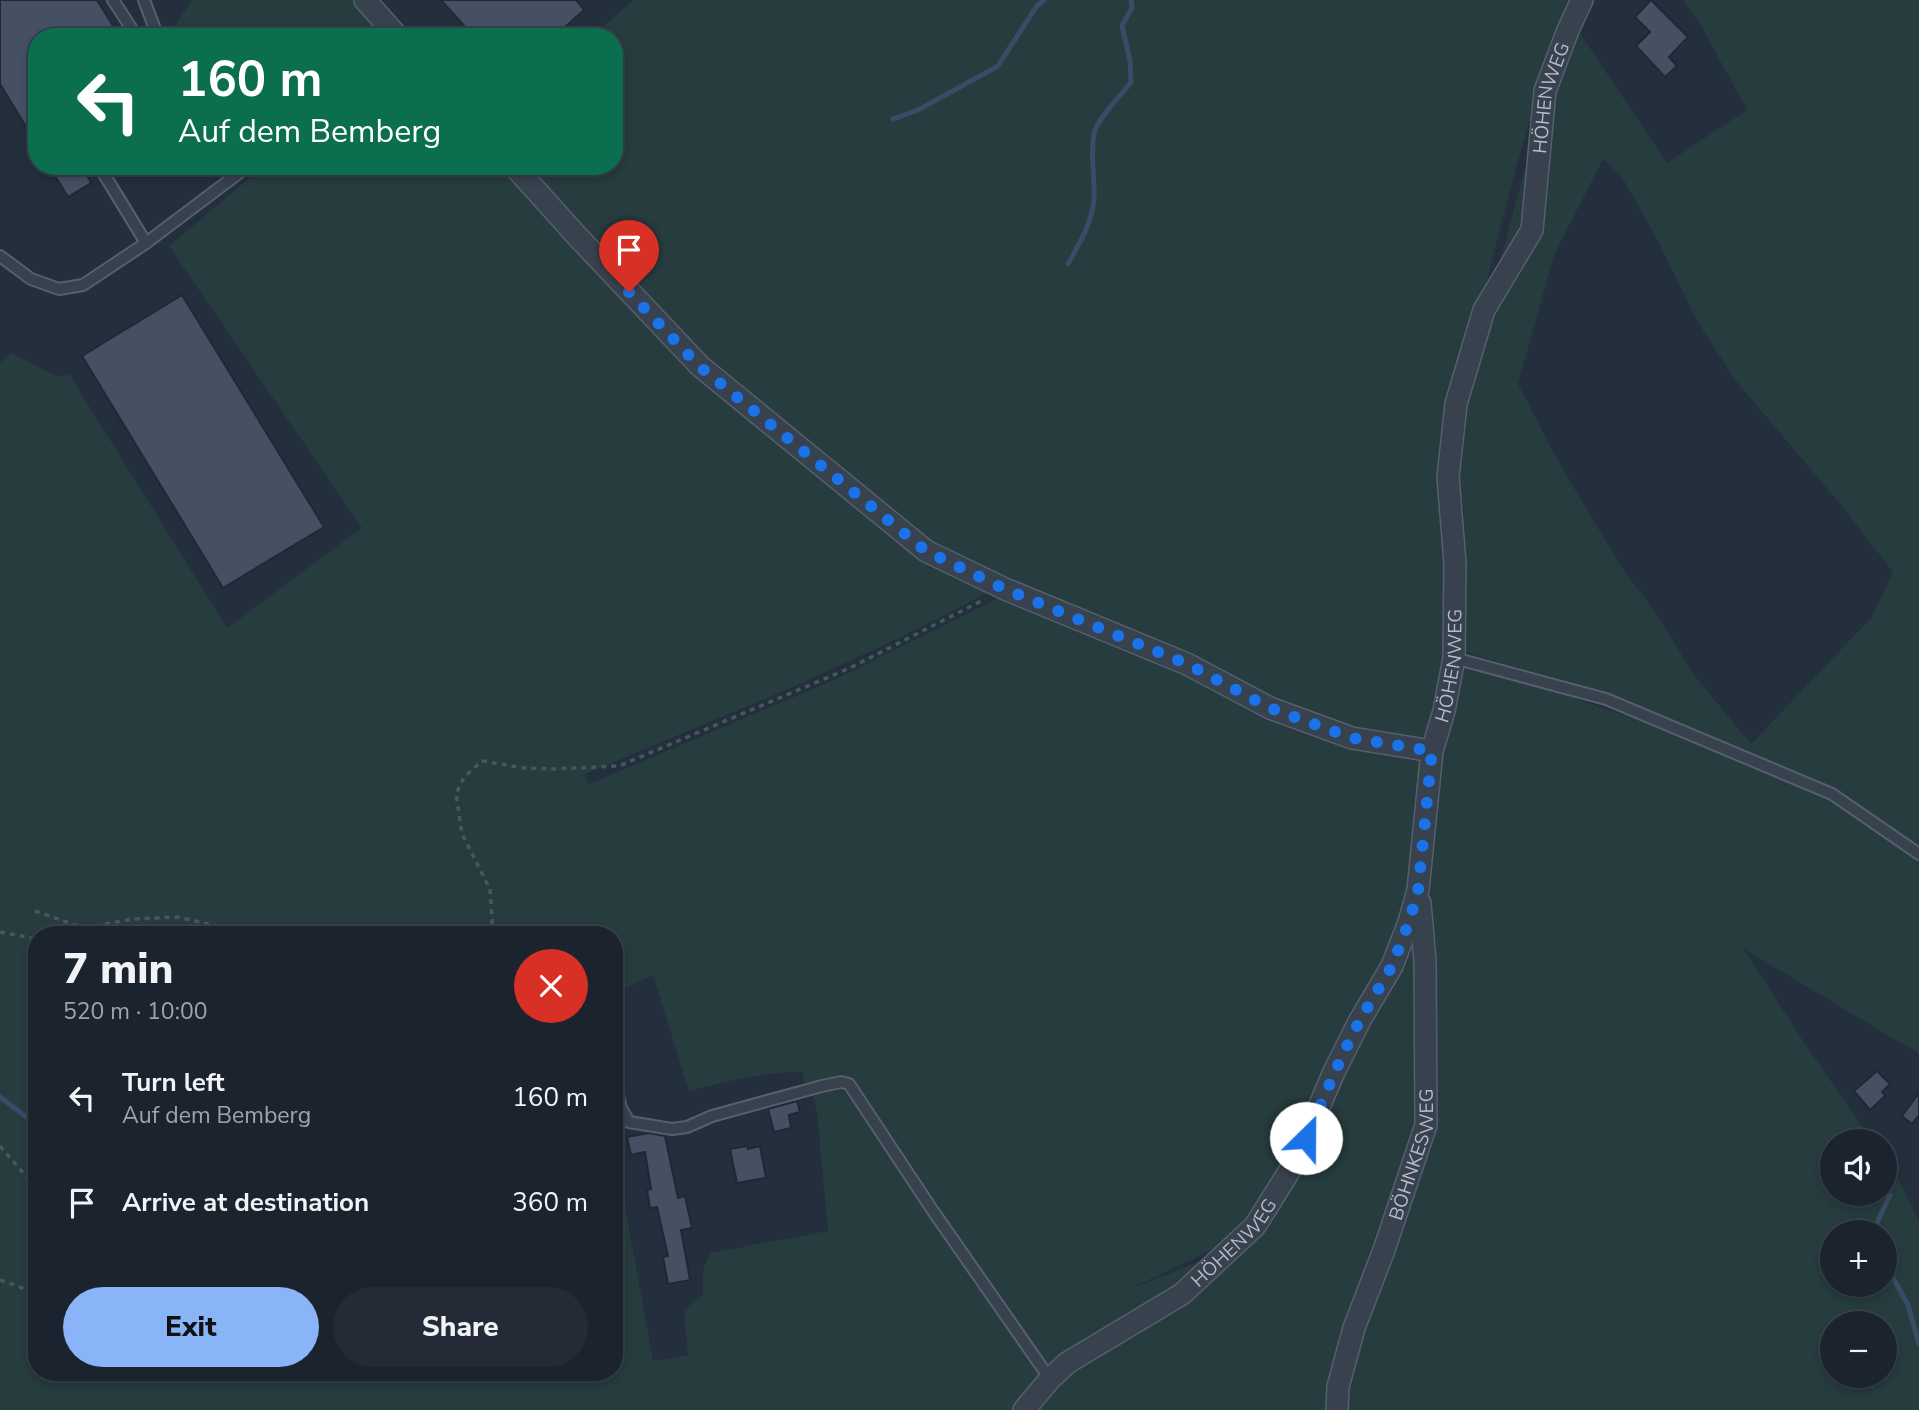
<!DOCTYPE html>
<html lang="en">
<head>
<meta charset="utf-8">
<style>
	:root { --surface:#1b232e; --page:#242b36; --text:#f1f3f6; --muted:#a0a4aa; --line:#39404a; --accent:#8ab4f8 }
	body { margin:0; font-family:"Nunito Sans",sans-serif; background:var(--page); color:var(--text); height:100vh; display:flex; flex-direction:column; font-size:26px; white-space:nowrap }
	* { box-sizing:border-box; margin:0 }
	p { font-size:23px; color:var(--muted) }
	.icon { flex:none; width:38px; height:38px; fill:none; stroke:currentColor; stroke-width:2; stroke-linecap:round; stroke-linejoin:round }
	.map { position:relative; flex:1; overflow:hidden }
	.side { position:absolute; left:28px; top:926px; width:595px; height:455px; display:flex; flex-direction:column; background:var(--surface); border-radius:28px; box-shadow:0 4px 10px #0003,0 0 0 2px var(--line) }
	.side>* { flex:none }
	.hud { position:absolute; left:28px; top:28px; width:595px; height:147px; border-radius:28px; box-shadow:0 4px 10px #0003,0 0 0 2px var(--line); background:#0b6e4f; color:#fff; overflow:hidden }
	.buttons { position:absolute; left:1820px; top:1129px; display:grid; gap:14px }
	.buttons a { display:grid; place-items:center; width:77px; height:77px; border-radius:50%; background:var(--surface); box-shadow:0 4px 10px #0003,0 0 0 2px var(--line); font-size:35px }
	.pin { position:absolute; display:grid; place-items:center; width:60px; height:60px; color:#fff; margin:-72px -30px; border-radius:50% 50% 50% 0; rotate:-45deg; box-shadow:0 0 7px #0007 }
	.pin .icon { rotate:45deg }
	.me { position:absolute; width:77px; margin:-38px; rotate:23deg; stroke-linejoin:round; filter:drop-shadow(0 0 5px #0008) }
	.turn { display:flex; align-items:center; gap:24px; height:147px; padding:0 35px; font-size:32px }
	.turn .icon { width:91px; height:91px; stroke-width:2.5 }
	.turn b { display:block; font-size:49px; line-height:60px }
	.round { display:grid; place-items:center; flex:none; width:74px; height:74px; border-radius:37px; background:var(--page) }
	.headline { display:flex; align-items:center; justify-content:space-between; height:119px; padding:0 35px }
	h1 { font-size:42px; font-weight:800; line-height:52px }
	.primary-button { display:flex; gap:14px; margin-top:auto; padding:14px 35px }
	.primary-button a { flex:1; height:80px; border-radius:42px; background:var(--accent); color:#111; font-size:28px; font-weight:800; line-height:80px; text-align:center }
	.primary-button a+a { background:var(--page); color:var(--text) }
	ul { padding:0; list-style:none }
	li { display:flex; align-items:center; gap:21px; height:105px; padding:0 35px }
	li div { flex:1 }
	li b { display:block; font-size:26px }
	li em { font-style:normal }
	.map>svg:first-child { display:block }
	.green { fill:#263c3f; fill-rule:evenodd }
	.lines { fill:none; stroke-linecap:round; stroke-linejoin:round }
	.stream { stroke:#394c67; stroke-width:5 }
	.building { fill:#455162; stroke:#1f2835; stroke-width:2 }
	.service-casing { stroke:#565f6c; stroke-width:14 }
	.minor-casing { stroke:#565f6c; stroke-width:24 }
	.path { stroke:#44595c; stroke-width:3.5; stroke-dasharray:5 5; stroke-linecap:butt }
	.service { stroke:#38414e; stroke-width:10 }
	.minor { stroke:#38414e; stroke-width:21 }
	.route { stroke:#1a73e8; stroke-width:12; stroke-dasharray:0 21.6 }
	.labels { text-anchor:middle; stroke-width:7; stroke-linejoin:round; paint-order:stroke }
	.street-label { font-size:19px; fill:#b4bcc9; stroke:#1d2633 }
</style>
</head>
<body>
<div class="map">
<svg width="1919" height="1410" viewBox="0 0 1919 1410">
	<rect width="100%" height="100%" fill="#242f3e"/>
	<g class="green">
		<polygon points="192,0 357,0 391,37 172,37 170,33"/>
		<path d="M634,0H1575L1547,61L1514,175L1489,273L1482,296L1456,362L1443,422L1441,476L1442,522L1448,576V634L1432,724L1421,738L1402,740L1379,735L1364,728L1350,730L1277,709L1184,661L1060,603L1008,583L899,638L793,687L585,774L589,784L834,680L1003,596L1069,625L1133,649L1209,685L1277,721L1317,734L1414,754L1422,763L1424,778L1412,887L1403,919L1387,957L1356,1014L1328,1070L1292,1155L1273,1185L1231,1241L1123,1292L1251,1241L1298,1157L1360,1026L1413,934L1429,877L1438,774L1457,672L1462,668L1476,667L1548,689L1667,730L1793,780L1795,774L1745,750L1608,694L1477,656L1463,650L1462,633L1466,576L1464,510L1457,484L1458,423L1467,369L1490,300L1522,179L1546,108L1577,29L1667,163L1747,110L1697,18L1683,0H1919V1054L1743,948L1803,1041L1872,1141H1832V1194H1885V1156L1892,1165L1919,1221V1410H1341V1400L1334,1399L1333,1410H0V363L12,353L58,377L69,374L227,628L362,528L169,246L260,169L259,166H508L687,361L725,396L794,453L800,460V436L709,365L614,269L521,166H614V37H591ZM1603,159L1622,177L1656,237L1697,321L1736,381L1842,506L1893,572L1872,617L1751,744L1694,675L1655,611L1622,568L1559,463L1518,384L1554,255ZM37,934H614V993L653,975L689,1091C726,1082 764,1071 802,1072L806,1088L850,1077L920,1186L1026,1338L1017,1342L934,1224L851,1095C839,1085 827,1091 812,1094L817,1112L828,1231L710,1253L703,1270V1295L684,1310L688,1355L653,1361L622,1189L614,1171V1372H37ZM1832,1232H1885V1284H1832ZM1832,1323H1885V1376H1832Z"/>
	</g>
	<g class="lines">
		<g class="stream">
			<polyline points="893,119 918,110 998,66 1036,7 1044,0"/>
			<path d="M1068,264C1079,244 1092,223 1094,199C1095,178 1090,155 1094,134C1096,120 1122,95 1131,82L1130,60L1122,26L1132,8L1131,0"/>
			<polyline points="0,1097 37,1125"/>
			<polyline points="1876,1232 1875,1227 1890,1195"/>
			<polyline points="1885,1263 1908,1305 1919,1344"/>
		</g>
	</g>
	<g class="building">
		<polygon points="0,0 97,0 120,37 37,37 37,145 0,84"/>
		<polygon points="441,0 576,0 584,10 554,37 474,37"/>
		<polygon points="1651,0 1688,37 1669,57 1677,66 1665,77 1636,46 1650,32 1635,17"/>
		<polygon points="49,166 82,166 91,183 68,197"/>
		<polygon points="182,295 324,527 223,588 82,356"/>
		<polygon points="1877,1071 1890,1084 1882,1092 1885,1096 1870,1110 1854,1091"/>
		<polygon points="1919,1093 1919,1115 1912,1124 1902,1116"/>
		<polygon points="797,1101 800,1112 789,1115 791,1128 774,1132 768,1109"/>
		<polygon points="649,1133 665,1136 678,1198 685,1196 692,1228 681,1230 690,1280 668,1284 663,1257 668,1256 657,1207 650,1208 647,1190 651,1189 645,1152 631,1155 627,1137"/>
		<polygon points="747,1146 748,1149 760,1146 766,1178 737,1183 730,1149"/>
	</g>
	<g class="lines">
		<defs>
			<g id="service">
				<polyline points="113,0 137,37"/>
				<polyline points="144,0 158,37"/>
				<polyline points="146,243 243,170 240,166"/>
				<polyline points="0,256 31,279 59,289 83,285 146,243 99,166"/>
				<polyline points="1454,658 1606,699 1832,794 1919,854"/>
				<polyline points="618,1096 621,1108 629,1122 672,1129 687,1127 712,1116 822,1086 841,1082 849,1084 933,1211 1050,1379"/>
			</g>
			<g id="minor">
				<polyline points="365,0 398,37"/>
				<polyline points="514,166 577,236 700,366 926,551 1005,589 1187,664 1270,708 1352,738 1432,751"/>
				<path id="s1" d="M1024,1410L1050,1379L1067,1363L1182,1294L1255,1226L1297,1159L1333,1074L1360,1020L1392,966L1409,922L1418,890L1432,751L1444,711L1454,658L1455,563L1448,477L1456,404L1484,310L1532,230L1545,91L1568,30L1582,0"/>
				<path id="s2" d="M1337,1410L1338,1387L1354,1328L1384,1250L1426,1125L1425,961L1420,903"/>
			</g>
		</defs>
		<use href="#service" class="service-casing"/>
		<use href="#minor" class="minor-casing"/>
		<g class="path">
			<polyline points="35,911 84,928"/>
			<polyline points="0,932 37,939"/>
			<polyline points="78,934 84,928 132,919 178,917 252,934"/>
			<polyline points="493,934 490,889 462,834 456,794 464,777 482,761 524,768 552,769 619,766 850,668 985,599"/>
			<polyline points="0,1146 37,1189"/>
			<polyline points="0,1280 20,1287 37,1295"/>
			<polyline points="253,1372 306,1375 310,1372"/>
		</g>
		<use href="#service" class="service"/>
		<use href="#minor" class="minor"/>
	</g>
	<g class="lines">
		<polyline class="route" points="629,292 699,366 926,551 1005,589 1187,664 1270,708 1352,738 1432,751 1418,891 1409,922 1392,966 1360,1020 1342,1056 1306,1138"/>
	</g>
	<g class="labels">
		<g class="street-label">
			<text dy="7" stroke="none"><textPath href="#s1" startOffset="1488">HÖHENWEG</textPath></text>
			<text dy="7" stroke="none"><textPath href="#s1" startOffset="900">HÖHENWEG</textPath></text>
			<text dy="7" stroke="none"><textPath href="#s2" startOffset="268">BÖHNKESWEG</textPath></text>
			<text dy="7" stroke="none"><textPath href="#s1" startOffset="271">HÖHENWEG</textPath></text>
		</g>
	</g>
</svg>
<div class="buttons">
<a><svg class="icon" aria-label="sound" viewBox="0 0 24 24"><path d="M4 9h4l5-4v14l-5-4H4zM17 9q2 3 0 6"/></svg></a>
<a>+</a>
<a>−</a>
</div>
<div class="pin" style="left:629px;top:292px;background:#d93025"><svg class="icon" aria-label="arrive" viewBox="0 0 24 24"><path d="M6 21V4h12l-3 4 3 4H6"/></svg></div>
<svg class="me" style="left:1306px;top:1138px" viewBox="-20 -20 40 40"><circle r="19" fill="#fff"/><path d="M0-13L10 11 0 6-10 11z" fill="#1a73e8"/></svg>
<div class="hud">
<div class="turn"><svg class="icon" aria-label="left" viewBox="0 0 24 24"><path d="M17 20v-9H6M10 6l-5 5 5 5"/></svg><div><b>160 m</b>Auf dem Bemberg</div></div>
</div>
<section class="side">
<div class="headline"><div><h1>7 min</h1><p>520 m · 10:00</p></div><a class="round" style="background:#d93025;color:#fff"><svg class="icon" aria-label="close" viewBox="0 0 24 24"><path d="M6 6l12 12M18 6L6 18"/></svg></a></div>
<ul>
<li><svg class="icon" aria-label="left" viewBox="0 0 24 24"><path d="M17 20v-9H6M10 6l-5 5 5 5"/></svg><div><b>Turn left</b><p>Auf dem Bemberg</p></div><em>160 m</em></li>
<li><svg class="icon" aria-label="arrive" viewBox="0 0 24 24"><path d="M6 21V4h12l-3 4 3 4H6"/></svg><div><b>Arrive at destination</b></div><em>360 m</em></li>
</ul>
<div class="primary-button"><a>Exit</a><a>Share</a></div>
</section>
</div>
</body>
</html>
